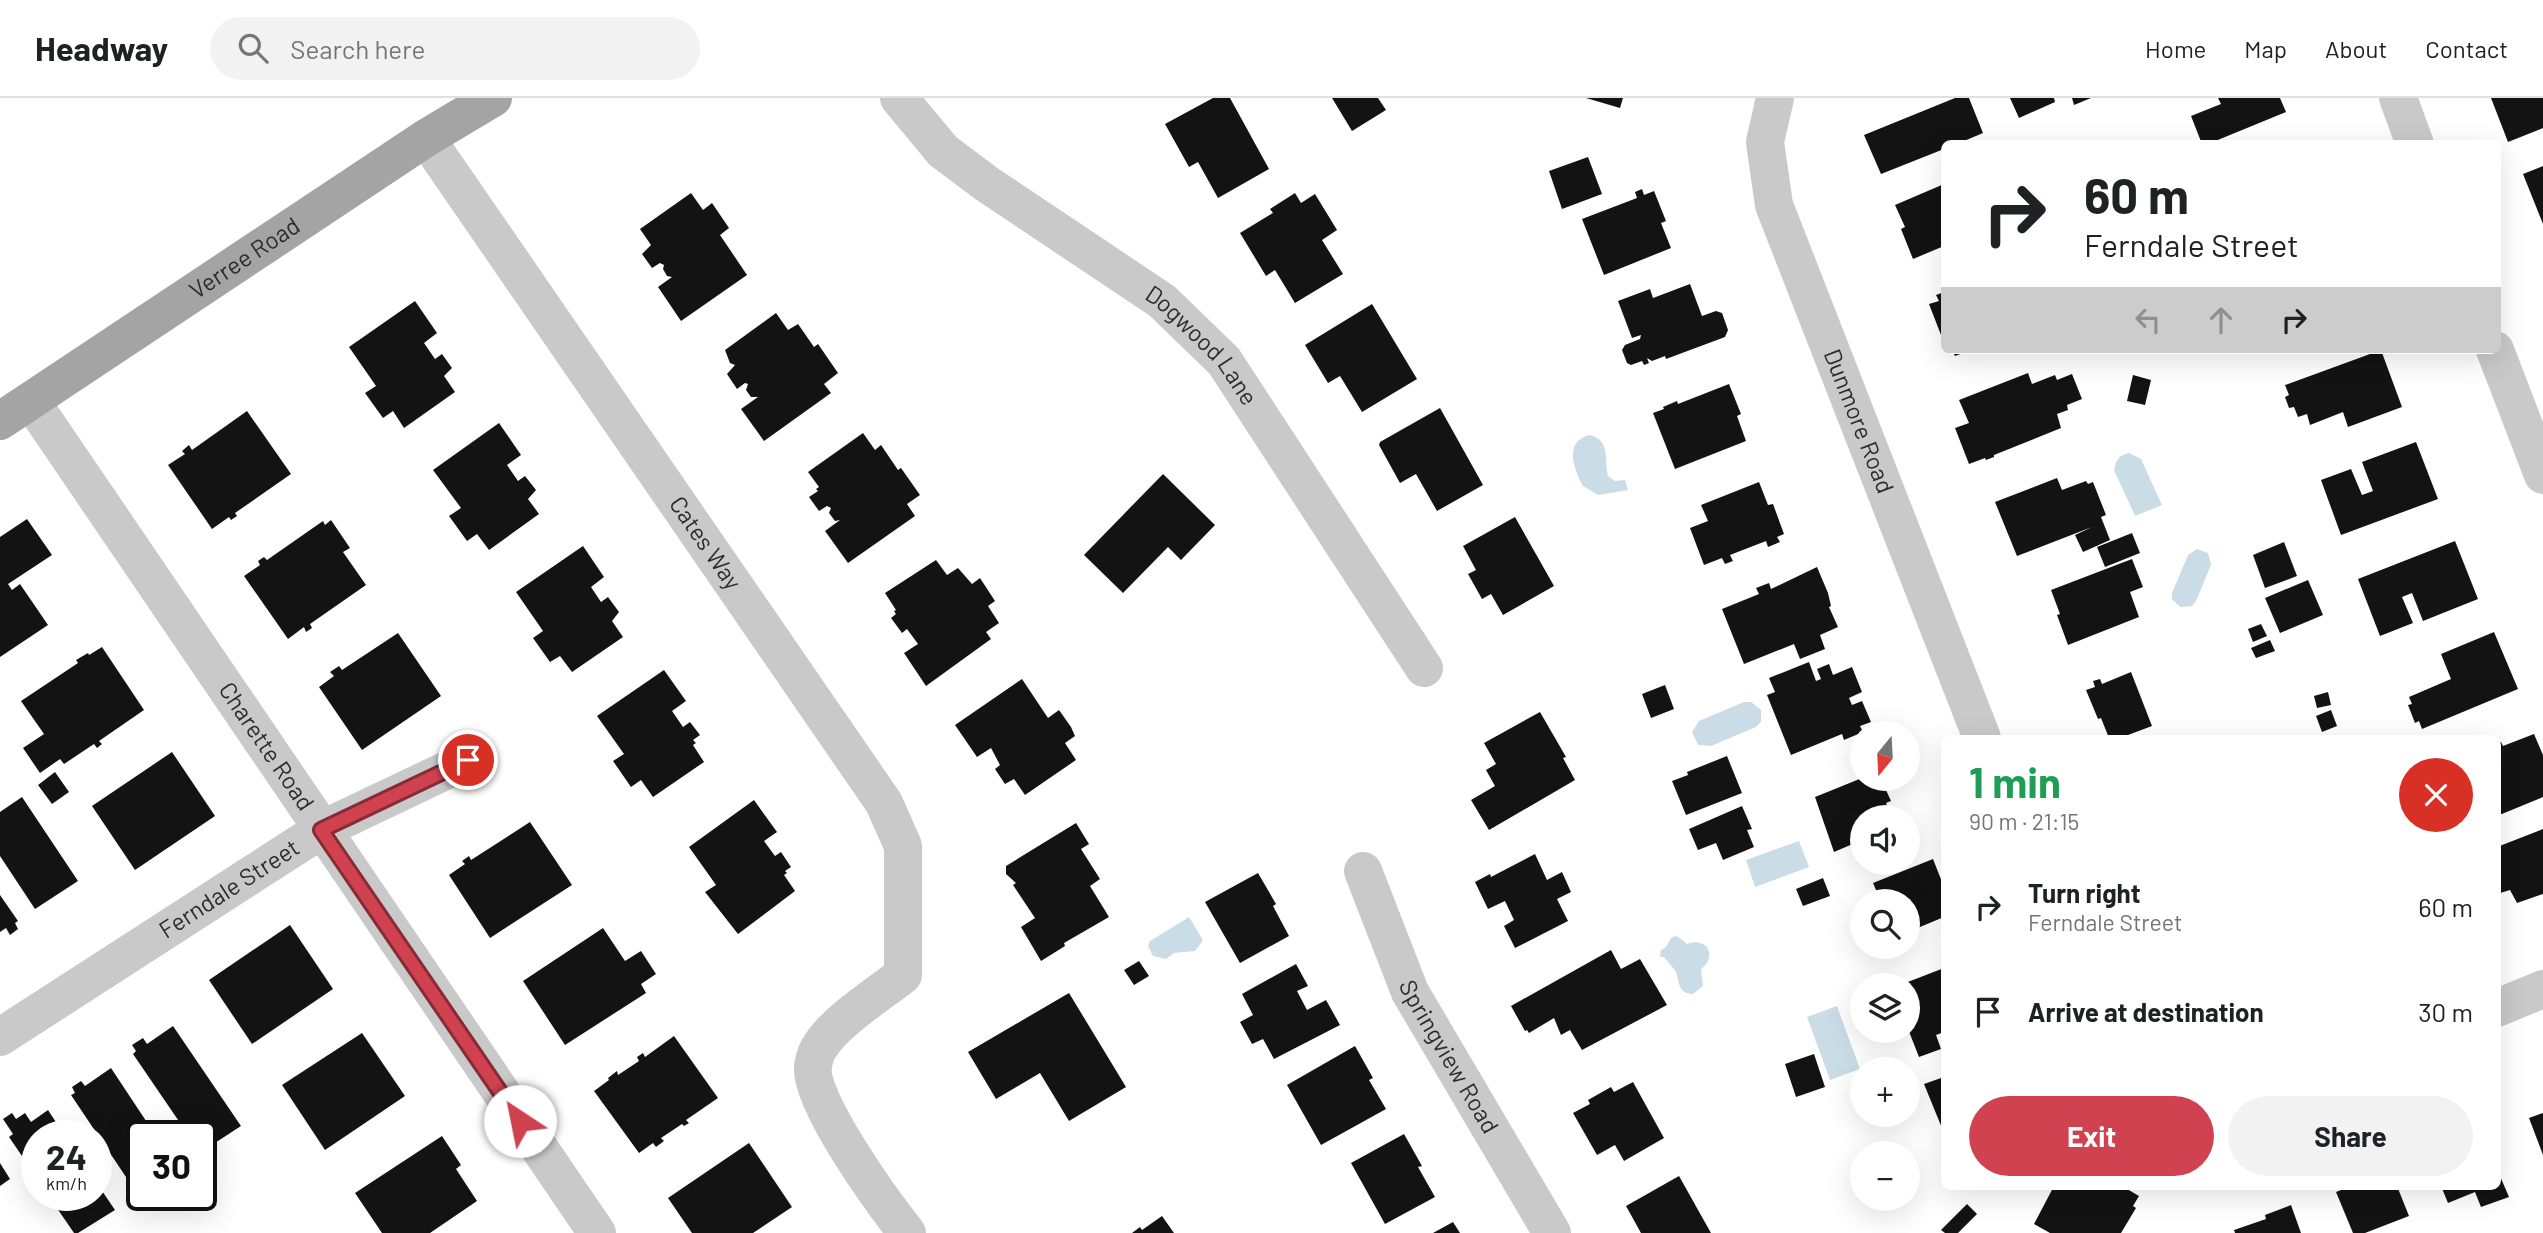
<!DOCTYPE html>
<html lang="en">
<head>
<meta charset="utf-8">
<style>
	:root { --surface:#fff; --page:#f2f2f2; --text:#202124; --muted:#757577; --line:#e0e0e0; --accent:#d04250 }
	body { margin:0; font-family:Barlow,sans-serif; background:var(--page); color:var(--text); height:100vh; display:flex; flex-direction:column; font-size:26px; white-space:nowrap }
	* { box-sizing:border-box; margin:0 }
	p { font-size:23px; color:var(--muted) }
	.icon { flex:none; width:38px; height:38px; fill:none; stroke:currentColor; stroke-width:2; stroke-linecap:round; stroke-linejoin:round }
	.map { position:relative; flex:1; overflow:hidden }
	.sheet { position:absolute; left:1941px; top:637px; width:560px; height:455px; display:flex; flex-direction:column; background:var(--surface); border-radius:10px; box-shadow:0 7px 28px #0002 }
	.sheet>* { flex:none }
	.guide { position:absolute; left:1941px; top:42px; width:560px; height:214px; border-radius:10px; box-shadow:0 7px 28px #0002; background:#fff; color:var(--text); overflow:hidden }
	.needle { width:46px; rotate:198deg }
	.buttons { position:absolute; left:1850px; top:623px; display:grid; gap:14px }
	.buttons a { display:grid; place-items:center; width:70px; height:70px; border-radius:50%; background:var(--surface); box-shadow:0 7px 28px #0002; font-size:35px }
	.speed { position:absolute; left:21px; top:1022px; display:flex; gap:14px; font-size:35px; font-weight:700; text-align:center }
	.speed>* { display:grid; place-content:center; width:91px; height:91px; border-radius:50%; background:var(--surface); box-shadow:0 7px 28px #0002; line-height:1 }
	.speed small { font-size:18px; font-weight:400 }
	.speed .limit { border:4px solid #111; border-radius:10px; background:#fff; color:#111 }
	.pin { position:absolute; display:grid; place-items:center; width:60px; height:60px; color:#fff; margin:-30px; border:4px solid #fff; border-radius:50%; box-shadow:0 2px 7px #0007 }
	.me { position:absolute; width:77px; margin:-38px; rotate:326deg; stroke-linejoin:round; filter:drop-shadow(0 0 5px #0008) }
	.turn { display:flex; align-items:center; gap:24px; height:147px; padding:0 28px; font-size:32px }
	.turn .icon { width:91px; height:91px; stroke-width:2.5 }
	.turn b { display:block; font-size:49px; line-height:60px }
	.lanes { display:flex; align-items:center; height:66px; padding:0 28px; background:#0003; justify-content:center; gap:35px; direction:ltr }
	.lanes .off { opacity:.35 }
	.round { display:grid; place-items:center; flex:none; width:74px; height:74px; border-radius:37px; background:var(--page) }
	.headline { display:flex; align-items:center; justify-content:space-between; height:119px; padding:0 28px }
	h1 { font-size:42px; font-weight:700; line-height:52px; color:#1e9e55 }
	.action { display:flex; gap:14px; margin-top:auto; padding:14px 28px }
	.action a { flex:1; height:80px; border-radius:42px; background:var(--accent); color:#fff; font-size:28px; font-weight:700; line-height:80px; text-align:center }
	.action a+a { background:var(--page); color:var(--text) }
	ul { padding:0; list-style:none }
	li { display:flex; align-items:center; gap:21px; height:105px; padding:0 28px }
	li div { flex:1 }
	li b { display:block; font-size:26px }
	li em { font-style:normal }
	header { display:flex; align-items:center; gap:42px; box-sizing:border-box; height:98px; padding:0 35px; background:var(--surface); border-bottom:2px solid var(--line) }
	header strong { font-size:33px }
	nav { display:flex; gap:38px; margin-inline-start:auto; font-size:24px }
	.search { width:490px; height:63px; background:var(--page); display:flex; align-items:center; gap:18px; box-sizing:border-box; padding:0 24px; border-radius:38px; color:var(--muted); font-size:26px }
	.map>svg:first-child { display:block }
	.water { fill:#cadce6 }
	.building { fill:#131313 }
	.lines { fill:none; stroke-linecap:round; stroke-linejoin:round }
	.minor { stroke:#c9c9c9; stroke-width:38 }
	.major { stroke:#a4a4a4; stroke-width:38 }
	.route-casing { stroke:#872b34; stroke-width:18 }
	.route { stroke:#d04250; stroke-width:12 }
	.labels { text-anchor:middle; stroke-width:7; stroke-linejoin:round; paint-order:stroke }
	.street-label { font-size:24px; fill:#2c2c2c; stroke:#fff }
</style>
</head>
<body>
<header>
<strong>Headway</strong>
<div class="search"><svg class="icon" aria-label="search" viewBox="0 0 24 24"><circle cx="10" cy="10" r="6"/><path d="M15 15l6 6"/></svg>Search here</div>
<nav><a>Home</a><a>Map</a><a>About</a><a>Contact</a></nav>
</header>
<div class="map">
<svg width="2543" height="1135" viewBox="0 0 2543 1135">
	<rect width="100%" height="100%" fill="#fff"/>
	<g class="water">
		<path d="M1590,337C1611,343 1604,361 1608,378L1615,383L1625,382L1628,392L1598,397L1583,388C1574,371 1563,343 1590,337Z"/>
		<path d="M2129,355L2141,361L2162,407L2135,418L2114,372C2116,362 2119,357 2129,355Z"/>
		<polygon points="2197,451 2208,455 2211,467 2196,503 2192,508 2180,509 2172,501 2172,495 2188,457"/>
		<polygon points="1744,604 1751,604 1761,612 1761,624 1756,629 1711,648 1698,647 1692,634 1699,623"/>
		<polygon points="1799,743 1809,769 1755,789 1746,762"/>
		<polygon points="1189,819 1203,842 1195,853 1174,855 1166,861 1153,858 1148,848 1150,843"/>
		<path d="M1677,838L1687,846C1707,838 1718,858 1701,871L1703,888L1693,896C1678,895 1680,886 1676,874C1673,869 1668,864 1664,859H1660L1661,852L1666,849L1672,839Z"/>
		<polygon points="1837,908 1860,971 1830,982 1807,919"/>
	</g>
	<g class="building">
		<polygon points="1213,0 1230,0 1269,71 1218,100 1198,64 1189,69 1165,26"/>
		<polygon points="1332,0 1378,0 1386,12 1352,33"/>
		<polygon points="1586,0 1623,0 1620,10"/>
		<polygon points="1955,0 1969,0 1983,35 1957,46 1944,46 1944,51 1881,76 1864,37"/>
		<polygon points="2010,0 2054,0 2055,4 2019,20"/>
		<polygon points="2072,0 2091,0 2074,7"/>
		<polygon points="2218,0 2280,0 2286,14 2208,46 2202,46 2191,18 2221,6"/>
		<polygon points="2491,0 2543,0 2543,30 2508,44"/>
		<polygon points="1588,59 1602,96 1562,111 1549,73"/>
		<polygon points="2543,68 2543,126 2523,76"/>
		<polygon points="1944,86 1944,148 1913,161 1901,131 1905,129 1895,107"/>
		<polygon points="1642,91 1644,97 1654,93 1666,123 1661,125 1671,150 1604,177 1582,121 1637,100 1635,94"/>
		<polygon points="691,95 703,112 712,105 729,130 720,137 747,177 681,223 658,189 672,179 667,178 663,171 664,167 660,165 652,170 642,156 651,147 640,131"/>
		<polygon points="1295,95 1301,105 1315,96 1337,132 1322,142 1343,176 1295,205 1275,172 1266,178 1240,135 1273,115 1270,111"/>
		<polygon points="1690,186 1702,218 1716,213 1722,215 1728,232 1725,239 1666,261 1665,258 1652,263 1647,260 1649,265 1644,267 1642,263 1631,267 1627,265 1622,252 1625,247 1640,241 1641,237 1632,240 1618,203 1650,191 1653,200"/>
		<polygon points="1944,194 1944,236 1941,237 1929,206 1939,203 1936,197"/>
		<polygon points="415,203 437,235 424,245 435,261 442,256 452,270 444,278 455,294 404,330 393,313 383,320 365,295 376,288 349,249"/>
		<polygon points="1372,206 1417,281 1362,314 1340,278 1328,285 1305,247"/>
		<polygon points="776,215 788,232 798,226 814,249 818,246 838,275 824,286 831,295 764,343 741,311 758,299 751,299 746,292 748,286 745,285 737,291 727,276 735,267 730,265 725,252"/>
		<polygon points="1952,252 1971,252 1955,258"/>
		<polygon points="2381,252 2402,309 2348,329 2343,314 2310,327 2307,316 2298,319 2294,309 2289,310 2285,299 2289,297 2285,287"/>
		<polygon points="2028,275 2032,286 2055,277 2057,282 2072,276 2082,301 2067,307 2068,312 2057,316 2061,330 1994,357 1994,359 1986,362 1985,360 1969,366 1955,330 1969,325 1959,302"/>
		<polygon points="2133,277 2151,282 2145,307 2127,303"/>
		<polygon points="1729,286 1741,316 1737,318 1746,343 1675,371 1653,315 1664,311 1663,309 1677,303 1678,306"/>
		<polygon points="1440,310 1483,387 1437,413 1416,376 1400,385 1379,347 1380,344"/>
		<polygon points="247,313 291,376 235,415 237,418 231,422 229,419 212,431 168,367 185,356 182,353 189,347 192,352"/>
		<polygon points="499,325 521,357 507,367 518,383 525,378 536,392 528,401 539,416 489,452 477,436 467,443 449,418 461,410 433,372"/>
		<polygon points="863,335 875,352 881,347 898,372 901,370 920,397 907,406 915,418 848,465 825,433 840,422 835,423 829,415 831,410 827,408 819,413 809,399 818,393 816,391 819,389 808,374"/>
		<polygon points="2416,344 2438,401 2341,437 2321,382 2351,371 2362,397 2373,393 2362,364"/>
		<polygon points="1163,376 1215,427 1181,462 1168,449 1123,495 1084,457"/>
		<polygon points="2057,380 2062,392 2086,383 2088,386 2093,384 2106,417 2101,419 2110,442 2083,454 2075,437 2092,429 2017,458 1995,404"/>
		<polygon points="1759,384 1768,407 1773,406 1784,436 1777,439 1780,444 1768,449 1766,443 1730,457 1733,463 1725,466 1722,460 1704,467 1690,430 1708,423 1701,407"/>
		<polygon points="1515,419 1554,488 1503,517 1491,496 1482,501 1468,476 1476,472 1463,448"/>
		<polygon points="27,421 52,457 8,486 12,492 20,486 48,527 0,559 0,439"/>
		<polygon points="331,422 350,450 343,454 366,487 310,526 312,530 306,534 304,529 288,541 244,478 260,467 258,463 264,459 267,462 323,423 325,427"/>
		<polygon points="2132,435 2140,455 2105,469 2097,449"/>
		<polygon points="2455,443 2478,501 2423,523 2412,495 2402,499 2413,525 2380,538 2358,481"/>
		<polygon points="2284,444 2297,478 2265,490 2253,457"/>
		<polygon points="583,448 604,479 591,489 601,504 608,499 619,514 612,523 623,539 572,574 560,558 550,564 533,540 543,533 516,494"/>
		<polygon points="2132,461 2143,489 2130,494 2139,519 2068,547 2057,517 2060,516 2051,492"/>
		<polygon points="936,462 947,477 958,470 972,486 980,480 995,503 988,508 999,525 986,534 991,541 926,588 904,555 918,546 907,531 902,535 891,520 896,516 894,513 896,512 885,495"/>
		<polygon points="1817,469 1828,495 1831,508 1829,509 1838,529 1820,537 1825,551 1800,561 1794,546 1744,566 1722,511 1759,496 1756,490 1769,485 1771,491"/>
		<polygon points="2308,482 2323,517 2280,535 2265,500"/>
		<polygon points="2261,526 2267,538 2253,544 2248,531"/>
		<polygon points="2494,534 2518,591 2422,631 2419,623 2415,625 2408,607 2412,606 2409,599 2451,581 2441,556"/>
		<polygon points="398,535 441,598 362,652 319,589 334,578 330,574 339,568 342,572"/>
		<polygon points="2270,542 2275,553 2256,560 2251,550"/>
		<polygon points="102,549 144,612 99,643 102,646 97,650 94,646 64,666 60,661 40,675 23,650 44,636 21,603 78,565 76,562 88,555 89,557"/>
		<polygon points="1809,564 1816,583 1821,581 1817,571 1829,566 1833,577 1852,569 1862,594 1849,600 1852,607 1862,603 1871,624 1860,628 1863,634 1844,642 1842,636 1791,657 1767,597 1775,594 1769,580"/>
		<polygon points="664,572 686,603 672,613 683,629 690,624 700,637 693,642 696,645 693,647 704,664 653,699 641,682 631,689 613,663 624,656 597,618"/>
		<polygon points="2131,574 2152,628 2120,640 2109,640 2101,620 2098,621 2086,592 2095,589 2093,583 2100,581 2102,586"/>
		<polygon points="1022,581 1048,620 1059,612 1071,629 1075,638 1065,645 1076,662 1025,697 1014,681 1005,686 995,671 1000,667 991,650 977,659 955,627"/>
		<polygon points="1665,587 1674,611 1651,620 1642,596"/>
		<polygon points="2328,594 2331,607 2317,610 2314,598"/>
		<polygon points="2331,612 2337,628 2322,634 2316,618"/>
		<polygon points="1540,614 1566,659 1563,660 1575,682 1489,732 1471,702 1495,688 1486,672 1496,666 1484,645"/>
		<polygon points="2534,636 2543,657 2543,699 2497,718 2497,645 2501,644 2503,648"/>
		<polygon points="172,654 215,718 135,772 92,708"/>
		<polygon points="1727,658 1742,695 1686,717 1672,683 1688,677 1687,674"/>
		<polygon points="55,674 69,694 52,706 38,687"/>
		<polygon points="1862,680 1881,681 1891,703 1886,705 1892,719 1862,719 1862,742 1834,754 1815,699"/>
		<polygon points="22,699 78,783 35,811 0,758 0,714"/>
		<polygon points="754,702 777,734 764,743 775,758 781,754 791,769 785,773 787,775 784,777 795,793 738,836 705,794 716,787 689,749"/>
		<polygon points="1742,708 1752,731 1747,732 1754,749 1723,762 1716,745 1698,752 1689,731"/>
		<polygon points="530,724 572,787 490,840 449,777 465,766 462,763 469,758 471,762"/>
		<polygon points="1076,725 1089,746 1081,751 1100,781 1090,788 1109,819 1064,845 1065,848 1041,863 1021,829 1035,820 1013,787 1016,785 1006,776 1006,768"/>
		<polygon points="2543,731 2543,796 2517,805 2510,792 2497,796 2497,749"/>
		<polygon points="1535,756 1547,782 1562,774 1571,794 1557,801 1568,823 1515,850 1504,828 1514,822 1505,803 1488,811 1475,784 1490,776 1491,779"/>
		<polygon points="1933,761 1944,789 1944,819 1908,834 1908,803 1869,803 1879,799 1873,785"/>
		<polygon points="1258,775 1276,806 1273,808 1289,838 1240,865 1205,804"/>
		<polygon points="1823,780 1830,798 1803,808 1796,791"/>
		<polygon points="0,797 18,823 15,825 18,831 10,837 6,830 0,834"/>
		<polygon points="1862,806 1862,823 1856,808"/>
		<polygon points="290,827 333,891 252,946 209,882"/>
		<polygon points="603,830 625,863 641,853 656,876 641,886 646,895 565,947 523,883"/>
		<polygon points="1611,852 1621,871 1640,861 1667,907 1582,952 1570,932 1561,937 1554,920 1529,935 1527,932 1525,933 1511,908"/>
		<polygon points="1139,863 1149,878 1134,887 1124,872"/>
		<polygon points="1296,866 1308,888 1297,893 1307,912 1326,902 1340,927 1274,961 1263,941 1252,946 1240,924 1253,917 1242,896"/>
		<polygon points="1944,870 1944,934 1936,937 1941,951 1919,959 1908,931 1908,887 1900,887"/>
		<polygon points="1069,895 1126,989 1069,1023 1040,975 996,1001 968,954"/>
		<polygon points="173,928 241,1028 201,1054 201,1038 189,1038 133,956 136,953 132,947 143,940 147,946"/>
		<polygon points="362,935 405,998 325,1052 282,987"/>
		<polygon points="674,938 718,1000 686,1022 689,1025 684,1028 682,1026 661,1040 664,1043 656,1049 653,1045 639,1055 594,993 609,982 608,980 617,973 618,977 639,963 637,959 643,955 645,959"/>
		<polygon points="1355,948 1373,980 1369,982 1386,1011 1321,1047 1287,987"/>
		<polygon points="1814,956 1825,989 1796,999 1785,966"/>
		<polygon points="111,970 156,1038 142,1038 142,1095 140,1097 127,1078 126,1079 71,997 75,995 72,989 81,983 85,988"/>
		<polygon points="1944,979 1944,1035 1924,986"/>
		<polygon points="1633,984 1664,1040 1624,1063 1615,1047 1597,1057 1573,1015 1590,1006 1588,1002 1611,989 1614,994"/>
		<polygon points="48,1012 65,1038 37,1038 37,1080 9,1039 13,1036 3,1021 12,1015 16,1021 25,1015 31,1024"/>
		<polygon points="2543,1015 2543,1057 2529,1020"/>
		<polygon points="1404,1036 1422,1068 1418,1069 1435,1099 1385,1126 1351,1065"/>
		<polygon points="442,1038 461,1067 456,1071 477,1103 430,1135 382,1135 355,1095"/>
		<polygon points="749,1045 792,1109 753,1135 692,1135 668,1100"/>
		<polygon points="0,1065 10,1081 0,1088"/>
		<polygon points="2497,1071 2509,1099 2481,1109 2475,1094 2448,1105 2441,1088 2497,1088"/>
		<polygon points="1679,1078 1711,1135 1641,1135 1626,1108"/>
		<polygon points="96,1084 115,1112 78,1135 74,1135 48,1097 96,1097"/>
		<polygon points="2054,1088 2122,1088 2139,1098 2133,1108 2136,1110 2121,1135 2050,1135 2034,1126"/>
		<polygon points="2351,1088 2397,1088 2409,1118 2365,1135 2353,1135 2336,1094"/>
		<polygon points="1967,1106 1977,1116 1958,1135 1945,1135 1941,1132"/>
		<polygon points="2291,1107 2301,1135 2235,1135 2234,1132 2266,1121 2265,1117"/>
		<polygon points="1162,1118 1174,1135 1132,1135 1140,1129 1142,1132"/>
		<polygon points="1453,1124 1460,1135 1433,1135"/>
	</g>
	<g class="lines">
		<g class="minor">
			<path id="s1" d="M899,0L943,53L987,86L1162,203L1224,263L1424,570"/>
			<path id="s2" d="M1775,0L1765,44L1774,107L1982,640"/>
			<polyline points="2398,0 2415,46"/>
			<path id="s3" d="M426,40L884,705L903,748V877C879,896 836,923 821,947C817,952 814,962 813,968C808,1002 884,1106 907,1135"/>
			<polyline points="2495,252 2543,377"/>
			<path id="s4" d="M31,303L597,1135"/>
			<path id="s5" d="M1363,773L1410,894L1552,1135"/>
			<polyline points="2497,910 2543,891"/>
			<path id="s6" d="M0,939L321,732L468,662"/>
		</g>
		<path class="major" id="s7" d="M0,323L426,40L493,0"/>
	</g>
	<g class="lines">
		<defs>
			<polyline id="route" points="468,662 321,732 520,1023"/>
		</defs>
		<use href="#route" class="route-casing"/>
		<use href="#route" class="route"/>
	</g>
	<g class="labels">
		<g class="street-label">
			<text dy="8" stroke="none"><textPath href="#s7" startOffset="294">Verree Road</textPath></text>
			<text dy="8" stroke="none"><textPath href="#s1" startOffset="394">Dogwood Lane</textPath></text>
			<text dy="8" stroke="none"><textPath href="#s2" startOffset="341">Dunmore Road</textPath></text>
			<text dy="8" stroke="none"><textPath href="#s3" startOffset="492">Cates Way</textPath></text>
			<text dy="8" stroke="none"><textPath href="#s4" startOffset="418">Charette Road</textPath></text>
			<text dy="8" stroke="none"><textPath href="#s6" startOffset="273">Ferndale Street</textPath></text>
			<text dy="8" stroke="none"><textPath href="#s5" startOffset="205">Springview Road</textPath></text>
		</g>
	</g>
</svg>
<div class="buttons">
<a><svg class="needle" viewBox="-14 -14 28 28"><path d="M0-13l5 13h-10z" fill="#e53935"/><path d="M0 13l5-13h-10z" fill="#757577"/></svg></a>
<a><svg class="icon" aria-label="sound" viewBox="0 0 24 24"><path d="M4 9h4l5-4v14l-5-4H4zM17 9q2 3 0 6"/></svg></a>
<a><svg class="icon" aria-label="search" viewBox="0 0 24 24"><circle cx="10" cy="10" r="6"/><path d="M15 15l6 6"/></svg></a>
<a><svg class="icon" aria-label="layers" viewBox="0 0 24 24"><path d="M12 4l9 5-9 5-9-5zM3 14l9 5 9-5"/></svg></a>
<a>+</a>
<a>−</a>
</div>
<div class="speed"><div>24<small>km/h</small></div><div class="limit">30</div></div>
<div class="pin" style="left:468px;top:662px;background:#d93025"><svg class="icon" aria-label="arrive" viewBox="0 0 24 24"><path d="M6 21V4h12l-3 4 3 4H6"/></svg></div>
<svg class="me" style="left:520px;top:1023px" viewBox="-20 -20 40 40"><circle r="19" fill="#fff"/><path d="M0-13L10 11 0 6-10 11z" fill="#d04250"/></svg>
<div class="guide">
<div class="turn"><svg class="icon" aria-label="right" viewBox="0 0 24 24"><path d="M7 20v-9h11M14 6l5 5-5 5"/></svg><div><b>60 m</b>Ferndale Street</div></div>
<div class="lanes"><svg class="icon off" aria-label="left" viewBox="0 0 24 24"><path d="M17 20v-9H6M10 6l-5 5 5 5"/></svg><svg class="icon off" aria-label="ahead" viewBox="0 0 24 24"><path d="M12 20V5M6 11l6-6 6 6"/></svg><svg class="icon" aria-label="right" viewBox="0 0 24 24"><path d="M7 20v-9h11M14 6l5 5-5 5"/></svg></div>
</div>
<section class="sheet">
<div class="headline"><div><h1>1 min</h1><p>90 m · 21:15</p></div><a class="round" style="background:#d93025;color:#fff"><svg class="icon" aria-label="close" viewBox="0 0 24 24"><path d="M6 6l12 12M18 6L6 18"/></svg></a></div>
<ul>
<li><svg class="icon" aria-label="right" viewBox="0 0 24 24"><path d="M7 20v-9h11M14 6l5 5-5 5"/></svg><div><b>Turn right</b><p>Ferndale Street</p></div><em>60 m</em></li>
<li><svg class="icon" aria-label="arrive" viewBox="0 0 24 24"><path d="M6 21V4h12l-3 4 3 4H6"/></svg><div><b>Arrive at destination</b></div><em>30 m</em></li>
</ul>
<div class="action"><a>Exit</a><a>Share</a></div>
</section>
</div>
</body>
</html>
